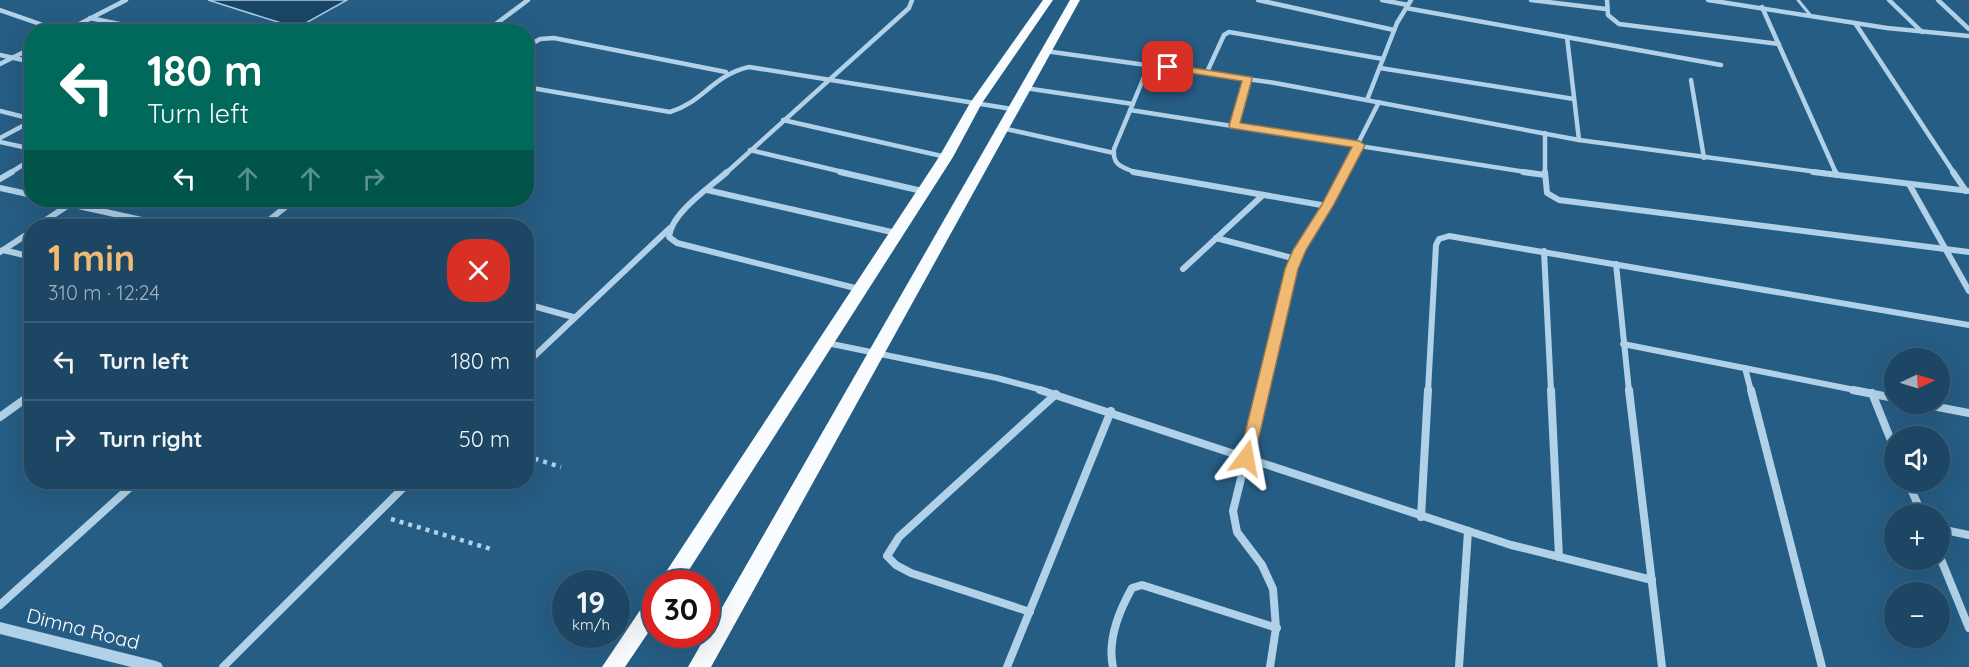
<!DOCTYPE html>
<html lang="en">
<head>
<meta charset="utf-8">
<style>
	:root { --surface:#1c4663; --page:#254d69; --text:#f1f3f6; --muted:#a0b1be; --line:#3a5e78; --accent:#f0ba75 }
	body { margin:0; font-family:Quicksand,sans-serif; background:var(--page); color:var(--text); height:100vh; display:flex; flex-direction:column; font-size:22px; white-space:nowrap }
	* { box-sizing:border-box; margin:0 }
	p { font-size:20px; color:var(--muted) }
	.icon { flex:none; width:33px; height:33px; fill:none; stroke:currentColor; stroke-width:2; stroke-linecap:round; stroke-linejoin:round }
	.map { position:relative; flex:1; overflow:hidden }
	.details { position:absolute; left:24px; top:219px; width:510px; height:270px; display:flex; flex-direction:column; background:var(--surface); border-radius:24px; box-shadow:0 6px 24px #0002,0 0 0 2px var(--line) }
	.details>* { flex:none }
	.hud { position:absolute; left:24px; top:24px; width:510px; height:183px; border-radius:24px; box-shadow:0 6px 24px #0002,0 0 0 2px var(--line); background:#00695c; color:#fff; overflow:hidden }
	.needle { width:39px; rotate:86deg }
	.controls { position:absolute; left:1884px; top:348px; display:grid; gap:12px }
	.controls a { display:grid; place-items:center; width:66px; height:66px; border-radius:50%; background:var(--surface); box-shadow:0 6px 24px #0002,0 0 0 2px var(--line); font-size:30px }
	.speed { position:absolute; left:552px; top:570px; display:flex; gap:12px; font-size:30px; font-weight:700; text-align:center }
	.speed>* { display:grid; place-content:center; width:78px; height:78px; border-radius:50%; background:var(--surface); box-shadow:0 6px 24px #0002,0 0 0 2px var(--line); line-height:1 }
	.speed small { font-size:15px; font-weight:400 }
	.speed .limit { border:9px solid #d22; background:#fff; color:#111 }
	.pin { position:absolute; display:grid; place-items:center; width:51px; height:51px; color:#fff; margin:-26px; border-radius:12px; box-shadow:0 3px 9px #0006 }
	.me { position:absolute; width:66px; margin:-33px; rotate:13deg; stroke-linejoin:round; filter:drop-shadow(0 0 4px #0008) }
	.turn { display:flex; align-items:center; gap:21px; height:126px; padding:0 24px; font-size:27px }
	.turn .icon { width:78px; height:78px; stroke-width:2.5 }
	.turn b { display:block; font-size:42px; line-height:51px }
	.lanes { display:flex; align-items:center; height:57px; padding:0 24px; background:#0003; justify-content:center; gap:30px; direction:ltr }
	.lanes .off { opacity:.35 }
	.round { display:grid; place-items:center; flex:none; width:63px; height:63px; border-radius:24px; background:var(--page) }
	.overview { display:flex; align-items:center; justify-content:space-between; height:102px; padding:0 24px }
	h1 { font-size:36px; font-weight:800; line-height:45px; color:var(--accent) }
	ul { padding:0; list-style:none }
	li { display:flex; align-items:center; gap:18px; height:78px; padding:0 24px; border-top:2px solid var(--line) }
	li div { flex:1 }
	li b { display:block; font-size:22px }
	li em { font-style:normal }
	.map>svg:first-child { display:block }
	.water { fill:#1b4564; stroke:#a4cee8; stroke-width:1.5 }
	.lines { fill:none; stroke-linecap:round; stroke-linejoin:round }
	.path { stroke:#b0d1e7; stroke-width:4.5; stroke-dasharray:4 5; stroke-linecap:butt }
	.service { stroke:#b0d1e7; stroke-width:3 }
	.minor-far2 { stroke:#b0d1e7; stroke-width:4.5 }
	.minor-far1 { stroke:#b0d1e7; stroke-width:6 }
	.minor { stroke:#b0d1e7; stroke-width:8 }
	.tertiary { fill:#b0d1e7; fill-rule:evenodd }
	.trunk { fill:#f8fcfe; fill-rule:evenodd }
	.route { fill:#f0ba75; stroke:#9c794c; stroke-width:1.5 }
	.labels { text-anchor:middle; stroke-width:6; stroke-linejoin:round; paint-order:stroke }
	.near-street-label { font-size:20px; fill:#fff; stroke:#265d84 }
</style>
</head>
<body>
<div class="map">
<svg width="1969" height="667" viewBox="0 0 1969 667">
	<rect width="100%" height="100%" fill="#265d84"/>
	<polygon class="water" points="208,0 347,0 297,28"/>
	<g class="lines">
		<g class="path">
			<polyline points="526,456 561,467"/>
			<polyline points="391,519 491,549"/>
		</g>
		<polyline class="service" points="1798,0 1811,16"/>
		<g class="minor-far2">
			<polyline points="1258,0 1394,30"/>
			<polyline points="1382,0 1408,5"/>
			<polyline points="1531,0 1606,9"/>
			<polyline points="1607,0 1608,15 1619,24 1779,44"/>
			<polyline points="1708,0 1887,28 1969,36"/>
			<polyline points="1889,0 1922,32"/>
			<polyline points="1938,0 1969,29"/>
			<polyline points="1762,7 1836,173"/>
			<polyline points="1406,8 1721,65"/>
			<polyline points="0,10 63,32"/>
			<polyline points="90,18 158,32"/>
			<polyline points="1855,23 1954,173"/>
			<polyline points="64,32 126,0"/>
			<polyline points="485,32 528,0"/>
			<polyline points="1567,37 1579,140"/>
			<polyline points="526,47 540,39 554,38 726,72"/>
			<polyline points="1045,51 1275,83 1579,140 1825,173"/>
			<polyline points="0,55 32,62"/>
			<polyline points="0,64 32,48"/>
			<polyline points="1380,68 1574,99"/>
			<polyline points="1207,72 1224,35 1229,32 1383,59"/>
			<polyline points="1691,80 1704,158"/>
			<path d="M526,87L670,112C702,103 713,75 749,67L1012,109"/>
			<polyline points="1025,88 1133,104"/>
			<polyline points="1367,100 1397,23 1411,0"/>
			<polyline points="1130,110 1532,173"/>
			<polyline points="0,111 32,119"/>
			<polyline points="783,120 946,157"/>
			<polyline points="1234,126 1247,79"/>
			<polyline points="1002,128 1114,153"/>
			<polyline points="1545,133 1545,173"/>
			<polyline points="0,138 32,121"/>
			<polyline points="0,142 32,149"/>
			<polyline points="750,150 847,173"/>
			<polyline points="10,173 32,159"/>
			<polyline points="726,173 909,8 912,0"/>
			<path d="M1137,173C1123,167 1112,166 1114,149L1149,65"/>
			<polyline points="1343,173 1379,102"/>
		</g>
		<g class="minor-far1">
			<path d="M727,172C709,188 671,213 669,237L677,243L859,289"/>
			<polyline points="840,172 922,191"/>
			<polyline points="1133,172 1327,206"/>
			<polyline points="1523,172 1545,175"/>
			<polyline points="1545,172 1547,193 1559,200 1969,252"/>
			<polyline points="1813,172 1969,191"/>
			<polyline points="1835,172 1837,175"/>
			<polyline points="1953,172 1966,191"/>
			<polyline points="0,179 12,172"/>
			<polyline points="1909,184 1969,291"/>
			<polyline points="0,188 32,195"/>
			<polyline points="707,190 896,233"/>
			<polyline points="51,200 169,226"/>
			<polyline points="37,226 70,204"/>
			<polyline points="262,226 294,200"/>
			<polyline points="1216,238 1296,259"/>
			<polyline points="3,250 32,257"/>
			<polyline points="1544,251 1551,391"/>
			<polyline points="0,252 32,231"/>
			<polyline points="1616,264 1629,391"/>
			<polyline points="1183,269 1263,195"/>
			<polyline points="526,304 573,317"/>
			<polyline points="827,343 997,378 1046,391"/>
			<polyline points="1623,344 1860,391"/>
			<polyline points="526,364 670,228"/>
			<polyline points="1745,368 1751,391"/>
			<path d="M1262,391L1291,269C1305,235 1328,205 1344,172"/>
			<polyline points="1428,391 1436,245 1439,239 1449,236 1969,325"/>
		</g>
		<g class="minor">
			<polyline points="1040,390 1511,545 1652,580"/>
			<polyline points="1263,390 1233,511 1237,532 1262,565 1273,589 1276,628 1270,667"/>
			<polyline points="1551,390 1559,557"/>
			<polyline points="1629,390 1662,667"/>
			<polyline points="1751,390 1822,667"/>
			<polyline points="1853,390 1894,398"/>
			<polyline points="1872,393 1894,448"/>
			<polyline points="1922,404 1969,413"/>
			<polyline points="0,417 32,394"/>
			<polyline points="1908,482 1922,514"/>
			<polyline points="1421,517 1428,390"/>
			<polyline points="1940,529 1969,535"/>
			<polyline points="1940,557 1969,628"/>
			<polyline points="0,605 136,482"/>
			<polyline points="1030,612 911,573 896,565 887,556 899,537 1056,394"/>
			<polyline points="223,667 409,482"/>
			<polyline points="1007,667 1111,411"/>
			<path d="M1113,667C1107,640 1119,611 1132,588L1142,585L1277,628"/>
			<polyline points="1459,667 1468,531"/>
		</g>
		<polygon class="tertiary" points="0,622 156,661 161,663 163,667 131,667 0,634"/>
		<g class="trunk">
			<polygon points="1043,0 1053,0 982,103 953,157 680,584 658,584 939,157 970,103"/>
			<polygon points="1070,0 1080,0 711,667 688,667"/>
			<polygon points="656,594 656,621 625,667 602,667 649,597"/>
		</g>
	</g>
	<polygon class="route" points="1168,64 1251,77 1252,79 1240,123 1359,141 1365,145 1333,206 1306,250 1298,269 1254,458 1252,462 1241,462 1239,458 1285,269 1293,250 1321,206 1352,147 1230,128 1229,126 1242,81 1165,69 1165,65"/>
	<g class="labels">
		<g class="near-street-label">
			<text transform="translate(83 629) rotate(14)" y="7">Dimna Road</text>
		</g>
	</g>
</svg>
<div class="controls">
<a><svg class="needle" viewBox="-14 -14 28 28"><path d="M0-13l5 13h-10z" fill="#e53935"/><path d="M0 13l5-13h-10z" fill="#a0b1be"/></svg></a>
<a><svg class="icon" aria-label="sound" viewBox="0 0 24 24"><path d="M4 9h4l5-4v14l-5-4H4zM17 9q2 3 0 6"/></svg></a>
<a>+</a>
<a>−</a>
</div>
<div class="speed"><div>19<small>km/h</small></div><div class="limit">30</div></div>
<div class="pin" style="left:1168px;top:67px;background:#d93025"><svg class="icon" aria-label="arrive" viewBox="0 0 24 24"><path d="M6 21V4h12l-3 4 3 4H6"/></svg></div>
<svg class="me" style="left:1246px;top:458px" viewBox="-20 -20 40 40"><path d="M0-17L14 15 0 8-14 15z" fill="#f0ba75" stroke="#fff" stroke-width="4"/></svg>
<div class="hud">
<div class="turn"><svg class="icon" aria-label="left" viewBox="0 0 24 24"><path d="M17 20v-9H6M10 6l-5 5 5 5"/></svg><div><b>180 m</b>Turn left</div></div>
<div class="lanes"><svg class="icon" aria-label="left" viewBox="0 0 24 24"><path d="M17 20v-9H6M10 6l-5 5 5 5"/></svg><svg class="icon off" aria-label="ahead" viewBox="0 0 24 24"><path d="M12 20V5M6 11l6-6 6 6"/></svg><svg class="icon off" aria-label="ahead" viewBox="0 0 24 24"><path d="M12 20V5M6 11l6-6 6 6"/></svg><svg class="icon off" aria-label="right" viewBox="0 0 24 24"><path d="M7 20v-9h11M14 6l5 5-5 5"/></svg></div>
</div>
<section class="details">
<div class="overview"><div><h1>1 min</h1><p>310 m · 12:24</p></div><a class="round" style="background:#d93025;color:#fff"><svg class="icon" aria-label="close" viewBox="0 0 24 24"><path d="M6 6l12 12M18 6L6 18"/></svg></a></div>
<ul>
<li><svg class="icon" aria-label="left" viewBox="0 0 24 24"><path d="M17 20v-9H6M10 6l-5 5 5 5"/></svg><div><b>Turn left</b></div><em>180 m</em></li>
<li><svg class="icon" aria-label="right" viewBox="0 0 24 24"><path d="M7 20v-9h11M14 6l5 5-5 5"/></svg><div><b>Turn right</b></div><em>50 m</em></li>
</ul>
</section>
</div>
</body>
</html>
